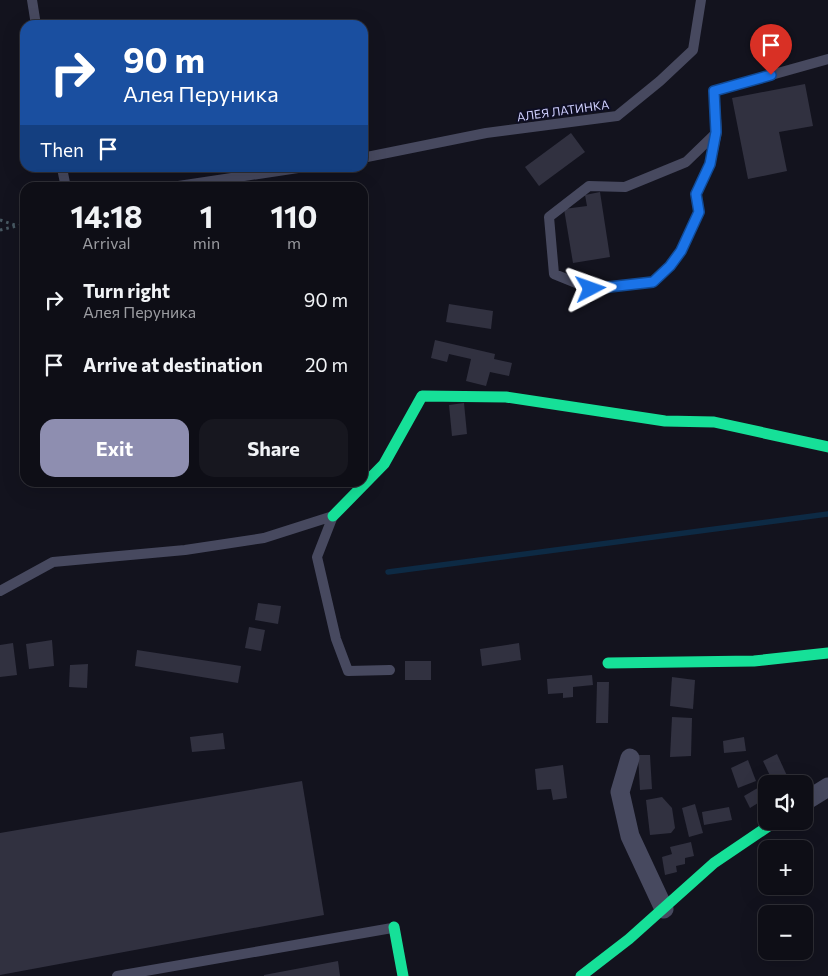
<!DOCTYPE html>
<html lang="en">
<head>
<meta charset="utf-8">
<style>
	:root { --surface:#0e0e16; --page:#17171f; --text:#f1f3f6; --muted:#9b9ca1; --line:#2e2e35; --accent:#8e8eb0 }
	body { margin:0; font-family:Commissioner,sans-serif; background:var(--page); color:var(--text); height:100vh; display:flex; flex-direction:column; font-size:19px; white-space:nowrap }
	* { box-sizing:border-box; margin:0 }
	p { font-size:16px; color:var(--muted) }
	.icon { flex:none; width:28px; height:28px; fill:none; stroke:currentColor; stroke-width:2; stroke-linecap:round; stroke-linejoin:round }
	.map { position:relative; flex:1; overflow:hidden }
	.side { position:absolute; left:20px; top:182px; width:348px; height:305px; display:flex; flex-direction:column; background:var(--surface); border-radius:15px; box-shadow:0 5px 20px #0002,0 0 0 1px var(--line) }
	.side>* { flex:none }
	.banner { position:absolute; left:20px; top:20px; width:348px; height:152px; border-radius:15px; box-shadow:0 5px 20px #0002,0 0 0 1px var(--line); background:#1a4fa0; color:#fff; overflow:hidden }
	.controls { position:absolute; left:758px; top:775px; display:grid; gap:10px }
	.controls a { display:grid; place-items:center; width:55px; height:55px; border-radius:10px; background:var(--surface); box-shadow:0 5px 20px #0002,0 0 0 1px var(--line); font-size:25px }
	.pin { position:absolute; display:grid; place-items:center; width:42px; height:42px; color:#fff; margin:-51px -21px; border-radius:50% 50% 50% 0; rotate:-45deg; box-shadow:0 0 5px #0007 }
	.pin .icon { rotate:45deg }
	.me { position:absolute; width:55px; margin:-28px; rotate:86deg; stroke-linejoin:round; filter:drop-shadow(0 0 4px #0008) }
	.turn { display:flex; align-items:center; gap:18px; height:105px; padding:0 20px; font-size:22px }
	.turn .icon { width:65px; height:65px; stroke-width:2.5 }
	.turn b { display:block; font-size:35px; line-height:42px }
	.then { display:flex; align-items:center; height:48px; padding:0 20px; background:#0003; gap:10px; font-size:19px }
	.eta { display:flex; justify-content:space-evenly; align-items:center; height:85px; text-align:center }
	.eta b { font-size:30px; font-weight:700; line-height:35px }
	.action { display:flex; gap:10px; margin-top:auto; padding:10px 20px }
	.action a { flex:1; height:58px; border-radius:15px; background:var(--accent); color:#fff; font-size:20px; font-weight:700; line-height:58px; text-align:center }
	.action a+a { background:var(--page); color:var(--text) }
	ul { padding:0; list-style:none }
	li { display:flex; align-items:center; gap:15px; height:65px; padding:0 20px }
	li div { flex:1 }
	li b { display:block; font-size:19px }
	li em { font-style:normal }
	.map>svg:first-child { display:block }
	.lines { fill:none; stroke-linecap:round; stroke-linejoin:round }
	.stream { stroke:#0d2a44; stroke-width:5.5 }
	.building { fill:#313140 }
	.path { stroke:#485963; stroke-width:3; stroke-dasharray:2.5 4; stroke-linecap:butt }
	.lane { stroke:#47495f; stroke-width:10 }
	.street { stroke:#47495f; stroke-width:19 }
	.fast { stroke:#16e098; stroke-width:11 }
	.route-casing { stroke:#114b97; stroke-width:12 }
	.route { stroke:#1a73e8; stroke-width:9 }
	.labels { text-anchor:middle; stroke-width:4; stroke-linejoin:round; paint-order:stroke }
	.street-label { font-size:12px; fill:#d0d0ff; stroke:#0e0e23 }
</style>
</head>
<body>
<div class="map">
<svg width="828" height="976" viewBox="0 0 828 976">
	<rect width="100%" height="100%" fill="#13131e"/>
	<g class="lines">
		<polyline class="stream" points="388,572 828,514"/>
	</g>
	<g class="building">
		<polygon points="805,84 813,126 779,132 787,171 748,179 732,98"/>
		<polygon points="571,133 585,152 539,186 525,167"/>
		<polygon points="600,192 610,257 573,263 564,209 587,206 585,195"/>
		<polygon points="449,304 493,311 491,329 446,322"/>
		<polygon points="435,340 495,354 494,359 512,363 509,376 490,372 486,386 466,381 471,359 449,354 447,362 431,358"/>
		<polygon points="362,403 367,404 364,422 362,422"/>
		<polygon points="464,403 467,434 452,436 449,405"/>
		<polygon points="258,603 281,606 278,624 255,620"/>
		<polygon points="249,627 265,630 261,651 245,648"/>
		<polygon points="52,640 54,666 29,669 26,644"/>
		<polygon points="13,643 17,675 0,677 0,645"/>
		<polygon points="519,643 521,660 482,666 480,649"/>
		<polygon points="137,650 241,666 238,683 135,666"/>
		<rect x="405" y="661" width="26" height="19"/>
		<polygon points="88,664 87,688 69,687 70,665"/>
		<polygon points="592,675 593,685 573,687 573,697 563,698 563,693 548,694 547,679"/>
		<polygon points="672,677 695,680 693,709 670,706"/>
		<polygon points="597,682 609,682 608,723 596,723"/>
		<polygon points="672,717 692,718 691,756 670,757"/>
		<polygon points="223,733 225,749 192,752 190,737"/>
		<polygon points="744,737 746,751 724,753 723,741"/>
		<polygon points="777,754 789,780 787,784 774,784 763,761"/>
		<polygon points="638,755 650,755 652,789 640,790"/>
		<polygon points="748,760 756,781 738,788 731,768"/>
		<polygon points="563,765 567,798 553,800 551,789 537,790 535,769"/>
		<polygon points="302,781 324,915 0,975 0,833"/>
		<polygon points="766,783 766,798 750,808 744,796"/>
		<polygon points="662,797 672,808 675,828 671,833 650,835 646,800"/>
		<polygon points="695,804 703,833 689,837 682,808"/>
		<polygon points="729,807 732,820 704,825 702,812"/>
		<polygon points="691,842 694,856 685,858 685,864 676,866 677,872 665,875 662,857 672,854 670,847"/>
		<polygon points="338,961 340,976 264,976 264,975"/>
	</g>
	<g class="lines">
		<g class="path">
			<polyline points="0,220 18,226"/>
			<polyline points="0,230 25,224"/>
		</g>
		<g class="lane">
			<polyline points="32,0 36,25"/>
			<polyline points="717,132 686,162 625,187 589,186 549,217 554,274 591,289 653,282 670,266 681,251 699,212 696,194 710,164 717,132 714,91 828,59"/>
			<polyline points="362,158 486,133 617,116 660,81 693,50 701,0"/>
			<polyline points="62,168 66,188"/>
			<polyline points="165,188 298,168"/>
			<polyline points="0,591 53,562 185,550 264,538 333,516 317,557 336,639 348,671 390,670"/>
			<polyline points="117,976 392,928"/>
		</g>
		<g class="street">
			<polyline points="630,758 620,792 630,836 664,909"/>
			<polyline points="804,802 828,787"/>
		</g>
		<g class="fast">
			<polyline points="333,516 384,464 422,396 506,397 665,421 714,422 828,447"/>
			<polyline points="608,663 754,661 828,653"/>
			<polyline points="394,927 403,976"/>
			<polyline points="581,976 629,939 714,863 776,821"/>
		</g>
	</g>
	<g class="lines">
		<defs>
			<polyline id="route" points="591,289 653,282 670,266 681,251 699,212 696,194 710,164 716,132 714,91 771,75"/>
		</defs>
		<use href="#route" class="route-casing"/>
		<use href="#route" class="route"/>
	</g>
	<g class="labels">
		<g class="street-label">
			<text transform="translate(563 111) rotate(-8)" y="4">АЛЕЯ ЛАТИНКА</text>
		</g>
	</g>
</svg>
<div class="controls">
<a><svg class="icon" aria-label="sound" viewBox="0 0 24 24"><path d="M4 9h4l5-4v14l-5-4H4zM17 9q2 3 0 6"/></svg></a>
<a>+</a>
<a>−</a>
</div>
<div class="pin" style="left:771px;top:75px;background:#d93025"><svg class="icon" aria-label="arrive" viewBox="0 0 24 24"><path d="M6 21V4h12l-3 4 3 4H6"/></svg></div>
<svg class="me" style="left:591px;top:289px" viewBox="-20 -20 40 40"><path d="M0-17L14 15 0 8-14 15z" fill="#1a73e8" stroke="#fff" stroke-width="4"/></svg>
<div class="banner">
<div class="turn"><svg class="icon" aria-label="right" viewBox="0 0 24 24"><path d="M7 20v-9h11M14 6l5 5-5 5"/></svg><div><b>90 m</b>Алея Перуника</div></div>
<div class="then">Then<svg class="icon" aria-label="arrive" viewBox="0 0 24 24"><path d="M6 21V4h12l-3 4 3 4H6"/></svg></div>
</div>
<section class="side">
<div class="eta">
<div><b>14:18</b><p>Arrival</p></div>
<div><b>1</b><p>min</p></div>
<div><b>110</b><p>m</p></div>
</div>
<ul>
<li><svg class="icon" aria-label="right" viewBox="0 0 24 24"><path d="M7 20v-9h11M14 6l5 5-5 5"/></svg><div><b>Turn right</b><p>Алея Перуника</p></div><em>90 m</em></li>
<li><svg class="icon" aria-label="arrive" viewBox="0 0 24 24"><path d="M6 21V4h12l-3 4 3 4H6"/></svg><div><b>Arrive at destination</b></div><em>20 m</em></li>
</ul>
<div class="action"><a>Exit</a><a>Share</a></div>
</section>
</div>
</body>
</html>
